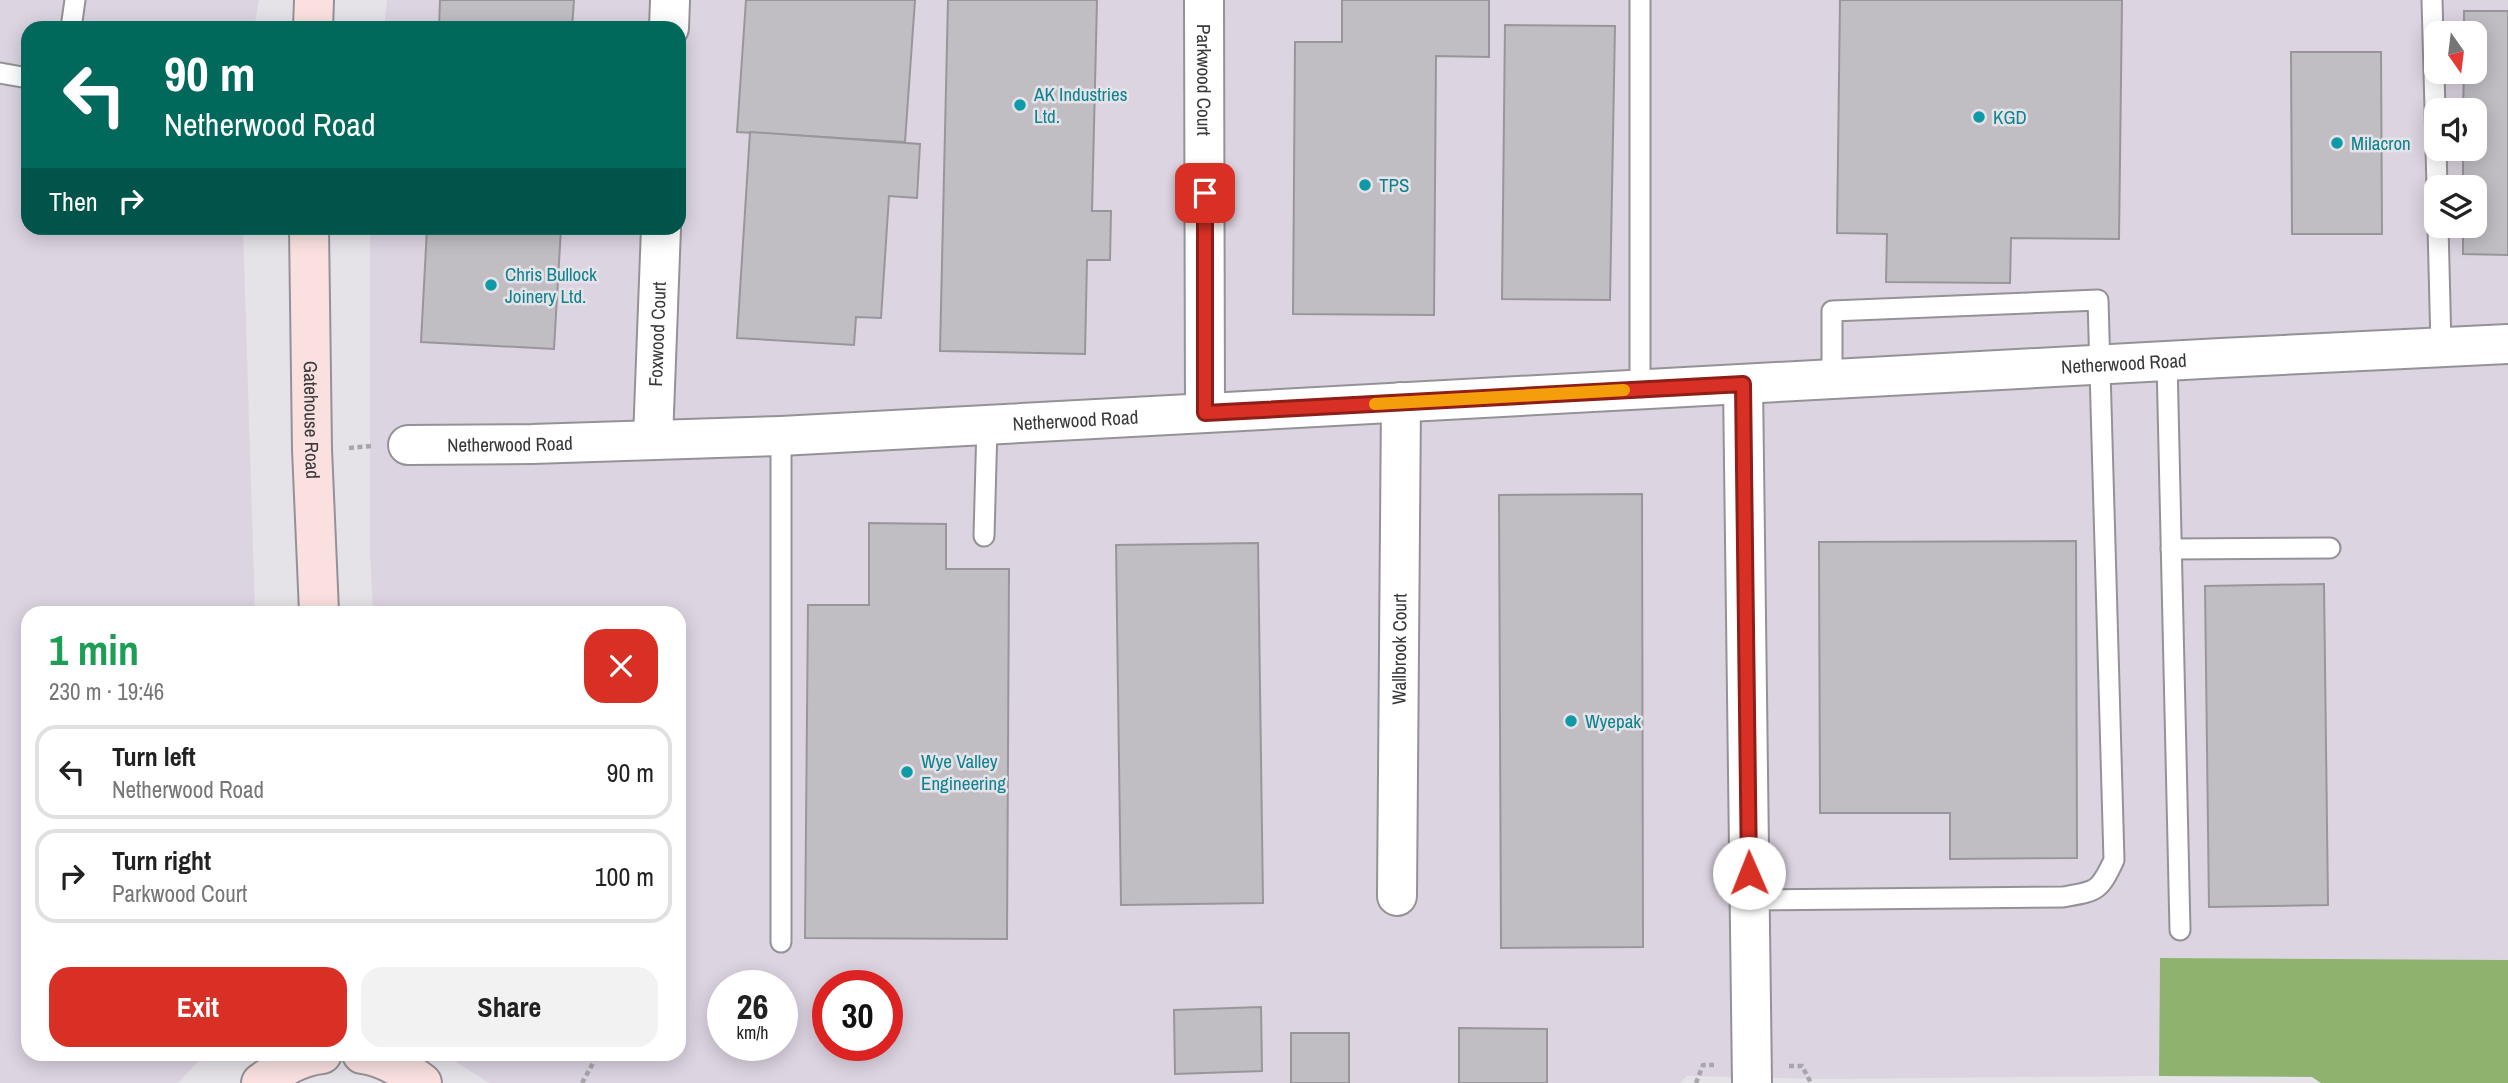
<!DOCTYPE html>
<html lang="en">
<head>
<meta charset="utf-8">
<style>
	:root { --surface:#fff; --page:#f2f2f2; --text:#222; --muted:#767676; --line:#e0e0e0; --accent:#d93025 }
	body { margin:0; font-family:"Archivo Narrow",sans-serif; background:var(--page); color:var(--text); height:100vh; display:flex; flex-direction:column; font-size:26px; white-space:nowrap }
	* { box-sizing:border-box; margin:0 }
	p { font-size:23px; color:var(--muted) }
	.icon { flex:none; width:38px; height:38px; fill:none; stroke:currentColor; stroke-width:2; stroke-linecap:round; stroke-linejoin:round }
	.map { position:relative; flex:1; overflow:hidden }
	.side { position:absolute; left:21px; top:606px; width:665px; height:455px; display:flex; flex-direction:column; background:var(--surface); border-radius:21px; box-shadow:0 4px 18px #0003 }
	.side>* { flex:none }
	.guide { position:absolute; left:21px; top:21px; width:665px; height:214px; border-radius:21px; box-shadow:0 4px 18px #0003; background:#00695c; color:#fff; overflow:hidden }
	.needle { width:46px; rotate:166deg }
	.controls { position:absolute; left:2424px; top:21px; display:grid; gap:14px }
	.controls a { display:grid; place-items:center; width:63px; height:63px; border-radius:14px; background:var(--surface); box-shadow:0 4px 18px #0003; font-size:35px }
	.speed { position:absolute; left:707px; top:970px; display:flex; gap:14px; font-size:35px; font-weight:700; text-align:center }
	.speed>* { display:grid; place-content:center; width:91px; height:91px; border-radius:50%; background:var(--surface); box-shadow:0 4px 18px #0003; line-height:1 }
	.speed small { font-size:18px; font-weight:400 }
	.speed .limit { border:10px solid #d22; background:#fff; color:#111 }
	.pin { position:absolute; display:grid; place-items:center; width:60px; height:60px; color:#fff; margin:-30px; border-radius:14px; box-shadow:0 4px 10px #0006 }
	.me { position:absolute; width:77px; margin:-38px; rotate:359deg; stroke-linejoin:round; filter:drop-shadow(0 0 5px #0008) }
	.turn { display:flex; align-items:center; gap:24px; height:147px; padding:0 28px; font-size:32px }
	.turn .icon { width:91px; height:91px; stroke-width:2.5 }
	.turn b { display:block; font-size:49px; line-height:60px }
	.then { display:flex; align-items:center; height:66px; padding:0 28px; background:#0003; gap:14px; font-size:26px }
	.round { display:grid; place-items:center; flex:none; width:74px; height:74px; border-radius:21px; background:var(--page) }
	.overview { display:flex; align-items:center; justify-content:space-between; height:119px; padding:0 28px }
	h1 { font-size:42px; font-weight:800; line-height:52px; color:#1e9e55 }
	.button { display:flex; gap:14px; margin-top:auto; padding:14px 28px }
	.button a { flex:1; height:80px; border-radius:21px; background:var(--accent); color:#fff; font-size:28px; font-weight:800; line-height:80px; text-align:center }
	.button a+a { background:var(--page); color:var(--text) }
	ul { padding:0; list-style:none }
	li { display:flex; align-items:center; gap:21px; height:94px; margin:0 14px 10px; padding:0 14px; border:4px solid var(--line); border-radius:21px }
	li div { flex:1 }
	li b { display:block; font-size:26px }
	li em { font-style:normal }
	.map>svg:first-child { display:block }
	.built { fill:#dcd4e1; fill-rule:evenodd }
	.forest { fill:#8fb36e }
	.building { fill:#c1bec3; stroke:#99969b; stroke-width:2 }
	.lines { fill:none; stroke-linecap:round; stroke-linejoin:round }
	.lane-casing { stroke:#959297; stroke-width:23 }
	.street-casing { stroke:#959297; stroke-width:42 }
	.secondary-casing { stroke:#959297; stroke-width:42 }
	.path { stroke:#a8a6aa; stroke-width:4.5; stroke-dasharray:5 3.5; stroke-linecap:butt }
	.lane { stroke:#fff; stroke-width:19 }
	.street { stroke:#fff; stroke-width:38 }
	.secondary { stroke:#fae1e0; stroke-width:38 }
	.route-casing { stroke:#8d1f18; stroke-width:18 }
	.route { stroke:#d93025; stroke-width:12 }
	.slow { stroke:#f59e0b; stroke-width:12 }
	.culture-dot { fill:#0f9aa8; stroke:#e6e3e8; stroke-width:2.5 }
	.labels { text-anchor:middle; stroke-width:5; stroke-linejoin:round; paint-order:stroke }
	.street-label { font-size:19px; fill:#39383a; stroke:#e6e3e8 }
	.culture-label { font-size:19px; fill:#0d838f; stroke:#e6e3e8; text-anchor:start }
</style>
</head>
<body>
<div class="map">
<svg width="2508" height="1083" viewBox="0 0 2508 1083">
	<rect width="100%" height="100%" fill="#e6e3e8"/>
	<g class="built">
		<polygon points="0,0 259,0 254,28 28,28 28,228 243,228 255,612 28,612 28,1054 205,1054 178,1083 0,1083"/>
		<path d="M387,0H2508V960L2160,958L2159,1076L1824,1079L1687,1076L1680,1083H489L443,1054H679V612H373L370,553V228H679V28H384ZM2436,33H2474V72H2436ZM2436,110H2474V149H2436ZM2436,187H2474V226H2436ZM723,985H782V1045H723ZM828,985H887V1045H828Z"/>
	</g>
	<polygon class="forest" points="2160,958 2508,960 2508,1083 2321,1083 2312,1077 2159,1076"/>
	<g class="building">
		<polygon points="440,0 574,0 572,28 439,28"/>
		<polygon points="746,0 915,0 905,142 737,132"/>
		<polygon points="948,0 1097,0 1092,211 1111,211 1110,260 1087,260 1085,354 940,351"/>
		<polygon points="1342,0 1489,0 1489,57 1436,56 1434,315 1293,314 1295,42 1342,42"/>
		<polygon points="1840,0 2122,0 2119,239 2011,238 2010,283 1886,282 1887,234 1837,233"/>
		<polygon points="2464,11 2508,11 2508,255 2463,254 2463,226 2474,226 2474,187 2463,187 2463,149 2474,149 2474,110 2463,110 2464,72 2474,72 2474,33 2464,33"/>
		<polygon points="1505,25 1615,26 1610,300 1502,299"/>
		<polygon points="2291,52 2381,52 2382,234 2292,234"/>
		<polygon points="750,132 920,144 917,198 889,196 881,318 856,317 854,345 737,338"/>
		<polygon points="427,228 561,228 554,349 421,342"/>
		<polygon points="1642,494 1643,947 1501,948 1499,495"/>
		<polygon points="869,523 946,524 946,569 1009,569 1007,939 805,938 808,605 869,605"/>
		<polygon points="2076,541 2077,858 1950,859 1950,813 1820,813 1819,542"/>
		<polygon points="1258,543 1263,903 1121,905 1116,545"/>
		<polygon points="2324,584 2328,905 2209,907 2205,586"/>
		<polygon points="1261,1007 1262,1071 1175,1074 1174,1010"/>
		<polygon points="1459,1028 1547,1029 1547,1083 1459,1083"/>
		<rect x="1291" y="1033" width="58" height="50"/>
	</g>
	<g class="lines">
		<defs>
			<g id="lane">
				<polyline points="2432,0 2436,145"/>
				<polyline points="71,28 75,0"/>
				<polyline points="0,73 28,78"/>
				<polyline points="2436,149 2437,187"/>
				<polyline points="2438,226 2441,346"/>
				<polyline points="2167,361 2180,930"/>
				<polyline points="1640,389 1640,0"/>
				<polyline points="781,436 781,942"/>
				<polyline points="984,536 987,425"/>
				<polyline points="2171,549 2330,548"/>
				<path d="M1750,900L2063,897C2097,891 2099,892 2114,860L2098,300L1832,311V379"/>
			</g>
			<g id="street">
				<path id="s1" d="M1204,0L1205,413"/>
				<polyline points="669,28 670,1"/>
				<polyline points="1743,384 1752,1083"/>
				<path id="s2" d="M653,439L661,228"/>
				<path id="s3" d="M408,445L532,444L781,436L2221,358L2508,344"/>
				<path id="s4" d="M1397,896L1401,402"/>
			</g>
			<g id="secondary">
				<polyline points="313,28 314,0"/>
				<path id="s5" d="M309,228L312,449L319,612"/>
				<path d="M362,1054C385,1057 404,1069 422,1083"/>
				<path d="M261,1083C280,1069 299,1056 322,1054"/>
			</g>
		</defs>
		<use href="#lane" class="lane-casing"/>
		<use href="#street" class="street-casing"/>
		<use href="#secondary" class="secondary-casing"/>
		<g class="path">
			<polyline points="349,448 372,446"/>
			<polyline points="1789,1066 1802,1066 1811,1083"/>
			<polyline points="582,1083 598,1054"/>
			<polyline points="1696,1083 1703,1065 1714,1065"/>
		</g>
		<use href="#lane" class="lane"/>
		<use href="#street" class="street"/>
		<use href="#secondary" class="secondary"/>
	</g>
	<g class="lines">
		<defs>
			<polyline id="route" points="1205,193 1205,413 1743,384 1749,873"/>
		</defs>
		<use href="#route" class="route-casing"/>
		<use href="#route" class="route"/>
		<polyline class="slow" points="1375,404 1624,390"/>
	</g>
	<g class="culture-dot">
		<circle cx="1020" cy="105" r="7"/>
		<circle cx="1979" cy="117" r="7"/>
		<circle cx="2337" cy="143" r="7"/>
		<circle cx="1365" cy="185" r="7"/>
		<circle cx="491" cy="285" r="7"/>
		<circle cx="1571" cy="721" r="7"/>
		<circle cx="907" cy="772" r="7"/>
	</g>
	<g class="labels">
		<g class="street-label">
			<text dy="7" stroke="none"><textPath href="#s1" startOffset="80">Parkwood Court</textPath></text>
			<text dy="7" stroke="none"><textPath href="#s2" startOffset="105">Foxwood Court</textPath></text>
			<text dy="7" stroke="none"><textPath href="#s3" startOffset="1718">Netherwood Road</textPath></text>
			<text dy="7" stroke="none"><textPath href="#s5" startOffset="192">Gatehouse Road</textPath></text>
			<text dy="7" stroke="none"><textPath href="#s3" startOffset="668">Netherwood Road</textPath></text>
			<text dy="7" stroke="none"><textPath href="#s3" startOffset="102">Netherwood Road</textPath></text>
			<text dy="7" stroke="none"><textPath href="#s4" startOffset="247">Wallbrook Court</textPath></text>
		</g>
		<g class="culture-label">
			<text x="1034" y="101">AK Industries<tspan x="1034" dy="22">Ltd.</tspan></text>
			<text x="1993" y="124">KGD</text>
			<text x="2351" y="150">Milacron</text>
			<text x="1379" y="192">TPS</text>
			<text x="505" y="281">Chris Bullock<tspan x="505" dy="22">Joinery Ltd.</tspan></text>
			<text x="1585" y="728">Wyepak</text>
			<text x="921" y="768">Wye Valley<tspan x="921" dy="22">Engineering</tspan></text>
		</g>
	</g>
</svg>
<div class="controls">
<a><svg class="needle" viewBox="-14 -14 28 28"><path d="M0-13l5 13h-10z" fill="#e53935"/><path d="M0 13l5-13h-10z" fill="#767676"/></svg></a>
<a><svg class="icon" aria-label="sound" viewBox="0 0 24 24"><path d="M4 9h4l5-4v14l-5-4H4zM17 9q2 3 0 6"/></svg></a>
<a><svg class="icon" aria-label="layers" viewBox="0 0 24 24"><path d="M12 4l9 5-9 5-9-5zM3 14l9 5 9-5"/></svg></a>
</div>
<div class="speed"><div>26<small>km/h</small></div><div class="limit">30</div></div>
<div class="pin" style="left:1205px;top:193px;background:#d93025"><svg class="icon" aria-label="arrive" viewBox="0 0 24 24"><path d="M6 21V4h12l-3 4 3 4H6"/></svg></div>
<svg class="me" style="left:1749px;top:873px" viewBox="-20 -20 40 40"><circle r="19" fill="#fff"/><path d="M0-13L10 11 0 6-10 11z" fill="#d93025"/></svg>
<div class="guide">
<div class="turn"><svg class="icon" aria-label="left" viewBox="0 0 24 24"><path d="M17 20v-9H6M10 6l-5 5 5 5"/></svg><div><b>90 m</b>Netherwood Road</div></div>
<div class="then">Then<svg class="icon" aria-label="right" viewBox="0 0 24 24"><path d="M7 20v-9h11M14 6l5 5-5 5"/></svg></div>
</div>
<section class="side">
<div class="overview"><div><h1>1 min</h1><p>230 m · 19:46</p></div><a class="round" style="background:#d93025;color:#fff"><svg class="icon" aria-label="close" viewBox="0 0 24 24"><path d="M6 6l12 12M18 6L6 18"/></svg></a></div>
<ul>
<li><svg class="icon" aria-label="left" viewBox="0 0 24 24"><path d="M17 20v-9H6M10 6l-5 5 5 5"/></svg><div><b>Turn left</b><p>Netherwood Road</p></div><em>90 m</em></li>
<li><svg class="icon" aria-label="right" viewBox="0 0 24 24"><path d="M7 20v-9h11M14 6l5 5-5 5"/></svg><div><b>Turn right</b><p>Parkwood Court</p></div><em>100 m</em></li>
</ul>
<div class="button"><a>Exit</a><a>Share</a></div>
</section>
</div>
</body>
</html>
